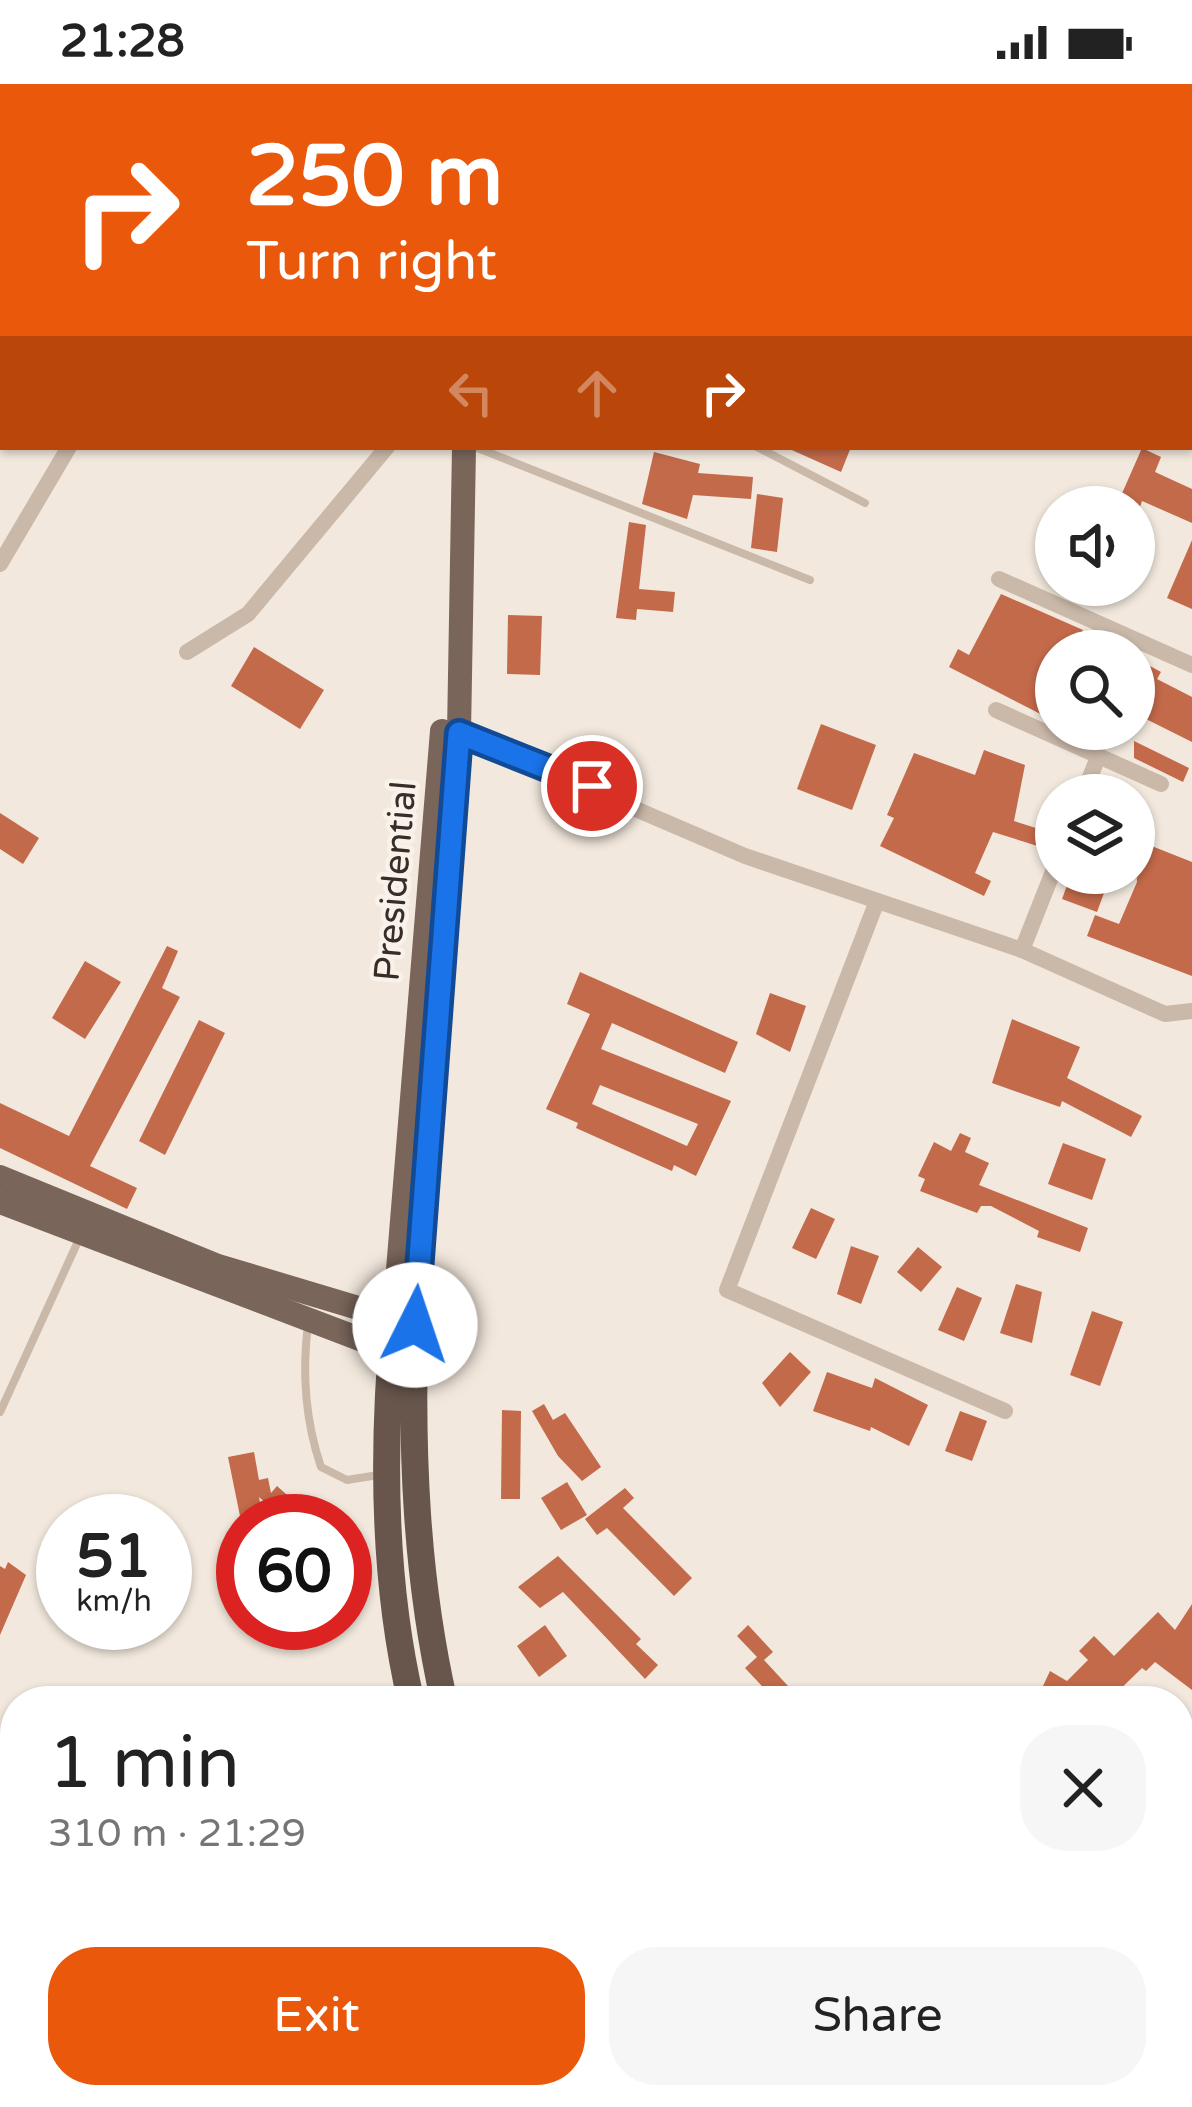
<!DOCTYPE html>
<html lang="en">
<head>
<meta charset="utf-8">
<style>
	:root { --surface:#fff; --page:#f6f6f6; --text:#222; --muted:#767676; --accent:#ea580c }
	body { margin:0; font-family:"Varela Round",sans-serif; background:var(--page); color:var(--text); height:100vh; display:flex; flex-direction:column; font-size:45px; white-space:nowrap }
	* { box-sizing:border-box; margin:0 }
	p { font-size:39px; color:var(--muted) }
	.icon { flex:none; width:66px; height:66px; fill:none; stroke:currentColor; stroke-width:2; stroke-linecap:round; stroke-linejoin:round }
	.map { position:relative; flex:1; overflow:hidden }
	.drawer { position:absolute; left:0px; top:1602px; width:1194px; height:423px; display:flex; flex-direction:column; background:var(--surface); border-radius:48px 48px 0 0; box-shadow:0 3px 9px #0004 }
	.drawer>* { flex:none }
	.top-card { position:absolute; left:0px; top:0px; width:1194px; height:366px; box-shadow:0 3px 9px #0004; background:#ea580c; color:#fff; overflow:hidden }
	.buttons { position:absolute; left:1035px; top:402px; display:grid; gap:24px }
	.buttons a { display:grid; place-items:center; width:120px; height:120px; border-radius:50%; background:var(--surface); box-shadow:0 3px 9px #0004; font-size:60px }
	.speed { position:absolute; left:36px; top:1410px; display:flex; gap:24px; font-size:60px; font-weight:700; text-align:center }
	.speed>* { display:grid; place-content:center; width:156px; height:156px; border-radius:50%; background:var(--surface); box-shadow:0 3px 9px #0004; line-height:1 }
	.speed small { font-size:30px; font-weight:400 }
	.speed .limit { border:18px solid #d22; background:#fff; color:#111 }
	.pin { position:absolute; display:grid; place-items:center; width:102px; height:102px; color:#fff; margin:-51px; border:6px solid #fff; border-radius:50%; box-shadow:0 3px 12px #0007 }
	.me { position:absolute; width:132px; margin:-66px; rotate:4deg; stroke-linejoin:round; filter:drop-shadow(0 0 9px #0008) }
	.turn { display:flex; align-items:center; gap:42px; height:252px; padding:0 48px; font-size:54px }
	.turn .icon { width:156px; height:156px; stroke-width:2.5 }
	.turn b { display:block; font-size:84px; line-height:102px }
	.lanes { display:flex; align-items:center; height:114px; padding:0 48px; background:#0003; justify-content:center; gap:60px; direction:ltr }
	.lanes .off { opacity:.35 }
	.round { display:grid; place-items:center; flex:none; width:126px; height:126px; border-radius:48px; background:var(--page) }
	.headline { display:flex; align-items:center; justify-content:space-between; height:204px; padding:0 48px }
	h1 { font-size:72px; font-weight:600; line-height:90px }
	.button { display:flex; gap:24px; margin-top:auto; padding:24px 48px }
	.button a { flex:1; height:138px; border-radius:48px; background:var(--accent); color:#fff; font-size:48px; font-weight:600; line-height:138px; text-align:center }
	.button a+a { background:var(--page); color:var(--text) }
	.status { display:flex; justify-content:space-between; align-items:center; height:84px; padding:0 60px; background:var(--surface); direction:ltr }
	.status svg { height:33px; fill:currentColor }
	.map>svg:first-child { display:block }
	.building { fill:#c36a4a; fill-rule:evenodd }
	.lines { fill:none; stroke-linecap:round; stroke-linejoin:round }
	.service { stroke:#cab9a9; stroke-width:8 }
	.minor { stroke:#cab9a9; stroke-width:16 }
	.primary { stroke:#79655a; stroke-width:24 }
	.trunk { stroke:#68564d; stroke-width:27 }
	.route-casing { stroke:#114b97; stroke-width:30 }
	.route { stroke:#1a73e8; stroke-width:21 }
	.labels { text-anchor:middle; stroke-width:9; stroke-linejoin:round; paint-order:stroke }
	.street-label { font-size:36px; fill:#372e29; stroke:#f9f2ea }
</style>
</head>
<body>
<div class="status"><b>21:28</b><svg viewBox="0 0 49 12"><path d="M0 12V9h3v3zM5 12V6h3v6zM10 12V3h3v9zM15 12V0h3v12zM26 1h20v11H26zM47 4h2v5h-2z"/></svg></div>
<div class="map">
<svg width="1192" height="2023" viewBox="0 0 1192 2023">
	<rect width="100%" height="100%" fill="#f2e8dd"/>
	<g class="building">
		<polygon points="785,363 851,363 841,388"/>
		<polygon points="1142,364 1161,373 1155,388 1192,405 1192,439 1142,417 1140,423 1116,423"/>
		<polygon points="654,368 700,380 698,389 753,393 751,415 693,411 687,435 642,420"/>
		<polygon points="757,410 783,414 777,468 751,464"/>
		<polygon points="629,438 646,441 639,505 675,508 673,528 637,525 636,536 616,534"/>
		<polygon points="1192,456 1192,525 1167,514"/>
		<polygon points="1001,510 1083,546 1080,552 1113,567 1056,567 1056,604 1050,618 1056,621 1056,638 949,583 958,565 969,571"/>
		<polygon points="508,531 542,532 540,591 507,590"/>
		<polygon points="254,563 324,606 300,645 231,602"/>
		<polygon points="1139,576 1161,588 1157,595 1192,613 1192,658 1134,629"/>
		<polygon points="821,640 876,661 852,726 797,705"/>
		<polygon points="1134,657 1189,684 1183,698 1134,674"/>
		<polygon points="984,666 1025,681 1014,737 1052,749 1047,765 993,748 975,789 991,797 984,812 880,762 894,734 887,731 914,669 975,691"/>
		<polygon points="0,729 39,754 23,780 0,765"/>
		<polygon points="1134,755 1192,778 1192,892 1087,852 1095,831 1119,840 1137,798"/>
		<polygon points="1069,796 1104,809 1097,828 1062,815"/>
		<polygon points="167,862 178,867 162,904 180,913 90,1082 137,1104 127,1125 0,1064 0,1019 69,1052"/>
		<polygon points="85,877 121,898 85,955 52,934"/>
		<path d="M580,888L738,958L725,989L612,939L601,965L731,1017L696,1092L674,1081L672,1087L576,1044L578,1039L546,1025L590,930L567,920ZM600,1001L698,1040L687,1062L592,1020Z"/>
		<polygon points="770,909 806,922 790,968 756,950"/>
		<polygon points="1012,935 1080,963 1067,994 1142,1032 1131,1053 1062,1017 1060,1023 992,999"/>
		<polygon points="199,936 225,949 165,1071 139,1057"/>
		<polygon points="960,1049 971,1054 965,1068 989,1079 979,1101 1088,1144 1080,1168 1037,1153 1039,1147 991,1122 981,1122 977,1129 920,1107 925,1095 918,1092 934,1058 951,1067"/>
		<polygon points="1063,1059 1106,1075 1092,1116 1048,1100"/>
		<polygon points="811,1124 835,1135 816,1175 792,1164"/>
		<polygon points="851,1162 879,1172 861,1220 837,1210"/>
		<polygon points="918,1163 942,1183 921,1208 897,1188"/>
		<polygon points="1016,1200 1042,1208 1032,1259 1000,1249"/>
		<polygon points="957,1203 982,1214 964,1257 938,1246"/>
		<polygon points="1092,1227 1123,1238 1100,1302 1070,1291"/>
		<polygon points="790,1268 811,1288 780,1323 762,1299"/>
		<polygon points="827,1288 872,1304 875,1294 928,1321 909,1362 871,1343 870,1347 813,1327"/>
		<polygon points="544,1320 553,1336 565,1329 601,1383 582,1397 558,1372 532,1327"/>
		<polygon points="502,1326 521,1327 520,1415 501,1415"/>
		<polygon points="960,1327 987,1337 972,1377 945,1367"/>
		<polygon points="254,1368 259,1396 268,1394 271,1409 277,1402 295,1418 281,1433 259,1413 263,1437 241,1437 228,1373"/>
		<polygon points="567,1398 587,1431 561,1446 541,1414"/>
		<polygon points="625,1404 634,1414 623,1424 692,1494 674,1512 607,1444 597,1451 585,1435"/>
		<polygon points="558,1472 641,1555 636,1560 658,1581 645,1595 563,1508 540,1524 518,1503"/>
		<polygon points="8,1478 26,1491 0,1551 0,1482 5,1485"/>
		<polygon points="1192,1520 1192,1606 1155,1578 1146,1587 1142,1584 1108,1617 1036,1617 1050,1587 1067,1597 1088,1576 1079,1567 1094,1552 1114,1572 1158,1528 1175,1546"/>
		<polygon points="545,1541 567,1572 539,1593 517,1562"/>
		<polygon points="748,1541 773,1568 764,1576 788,1602 774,1615 745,1584 757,1573 737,1552"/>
		<polygon points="1179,1921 1192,1931 1192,2005 1173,2023 1144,2023 1158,2010 1179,2010"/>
		<polygon points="246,2010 320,2010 293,2023 253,2023"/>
		<polygon points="728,2010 811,2010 824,2023 735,2023"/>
	</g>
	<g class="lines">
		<g class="service">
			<polyline points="475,363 810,496"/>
			<polyline points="757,363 865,419"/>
			<path d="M308,1240C302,1288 305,1336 321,1383L347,1396L378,1391"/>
			<polyline points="0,1328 80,1153"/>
			<polyline points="0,1793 15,1779"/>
		</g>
		<g class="minor">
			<polyline points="290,3 295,0"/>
			<polyline points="318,3 323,0"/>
			<polyline points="0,14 3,15"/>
			<polyline points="0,27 3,28"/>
			<polyline points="0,480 69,363"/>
			<polyline points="999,495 1192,581"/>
			<polyline points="187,568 248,530 387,363"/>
			<polyline points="996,626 1161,700"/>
			<polyline points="449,645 745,772 1022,866 1165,930 1192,927"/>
			<polyline points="1083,711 1098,673"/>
			<polyline points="877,817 727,1206 1005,1327"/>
			<polyline points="1022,866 1056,780"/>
			<polyline points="1179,1895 1192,1901"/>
		</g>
		<g class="primary">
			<polyline points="464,0 464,3"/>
			<polyline points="410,2 413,3"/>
			<polyline points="482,3 482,0"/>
			<polyline points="0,1093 218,1182 415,1241 459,649 464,363"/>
			<polyline points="0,1118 407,1273"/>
			<polyline points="394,1235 442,647"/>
			<polyline points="541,2010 547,2023"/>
			<polyline points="634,2010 640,2023"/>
		</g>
		<g class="trunk">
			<path d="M394,1235C382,1362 382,1493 411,1617"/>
			<path d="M415,1241C411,1368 416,1493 444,1617"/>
			<polyline points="567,2010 573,2023"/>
			<polyline points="603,2010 609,2023"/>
		</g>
	</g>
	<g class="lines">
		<defs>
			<polyline id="route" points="415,1241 459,649 592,702"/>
		</defs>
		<use href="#route" class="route-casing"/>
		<use href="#route" class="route"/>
	</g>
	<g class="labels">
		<g class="street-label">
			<text transform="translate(394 797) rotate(-85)" y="13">Presidential</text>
		</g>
	</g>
</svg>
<div class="buttons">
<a><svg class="icon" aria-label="sound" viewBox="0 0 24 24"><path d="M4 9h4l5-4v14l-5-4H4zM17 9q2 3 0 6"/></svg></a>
<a><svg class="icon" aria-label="search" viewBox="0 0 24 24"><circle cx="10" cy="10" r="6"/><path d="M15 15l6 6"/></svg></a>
<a><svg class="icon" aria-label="layers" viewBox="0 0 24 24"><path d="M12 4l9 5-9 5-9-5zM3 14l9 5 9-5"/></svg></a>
</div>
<div class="speed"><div>51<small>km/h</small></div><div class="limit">60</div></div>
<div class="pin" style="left:592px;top:702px;background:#d93025"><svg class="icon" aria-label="arrive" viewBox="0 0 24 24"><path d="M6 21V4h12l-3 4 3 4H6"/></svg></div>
<svg class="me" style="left:415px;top:1241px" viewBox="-20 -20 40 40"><circle r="19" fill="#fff"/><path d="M0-13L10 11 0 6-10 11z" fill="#1a73e8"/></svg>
<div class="top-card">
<div class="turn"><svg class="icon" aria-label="right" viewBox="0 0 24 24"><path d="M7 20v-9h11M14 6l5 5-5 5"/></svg><div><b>250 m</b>Turn right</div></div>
<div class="lanes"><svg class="icon off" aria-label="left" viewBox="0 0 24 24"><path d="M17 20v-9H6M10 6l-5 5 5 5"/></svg><svg class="icon off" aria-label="ahead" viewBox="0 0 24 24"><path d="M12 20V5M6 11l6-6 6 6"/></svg><svg class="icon" aria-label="right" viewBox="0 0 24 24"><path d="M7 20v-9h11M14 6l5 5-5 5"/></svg></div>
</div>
<section class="drawer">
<div class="headline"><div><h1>1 min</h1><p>310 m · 21:29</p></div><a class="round"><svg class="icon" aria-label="close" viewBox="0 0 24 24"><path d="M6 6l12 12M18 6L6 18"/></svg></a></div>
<div class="button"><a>Exit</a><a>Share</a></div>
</section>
</div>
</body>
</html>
